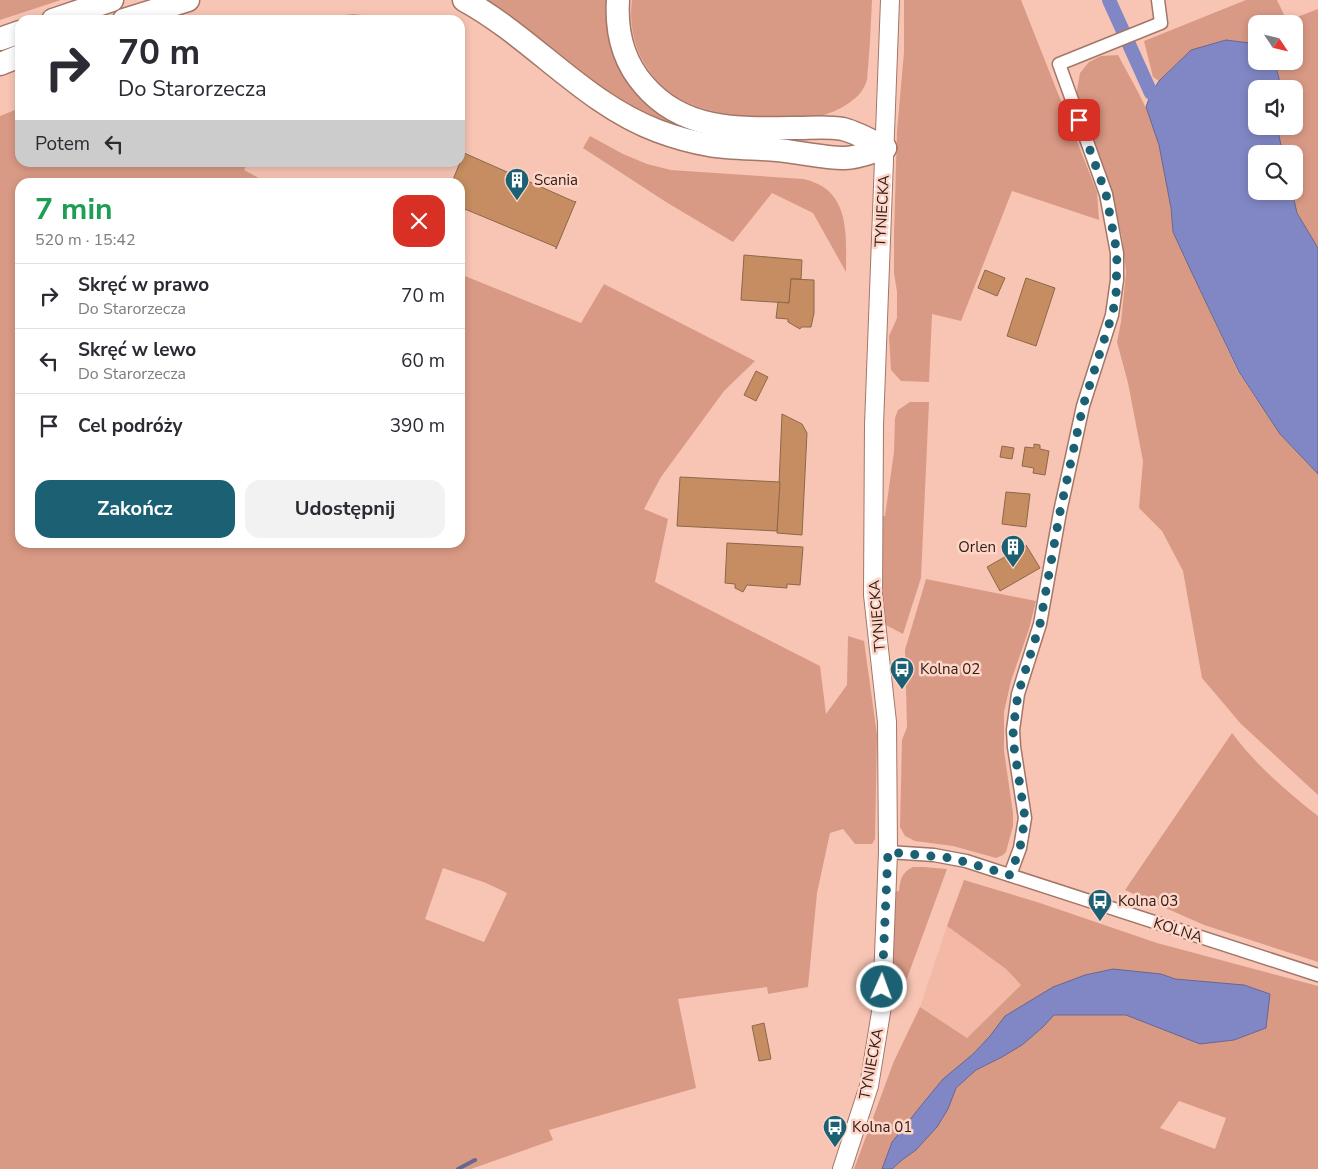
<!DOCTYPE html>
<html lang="pl">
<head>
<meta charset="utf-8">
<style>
	:root { --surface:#fff; --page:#f2f2f3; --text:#2b2b33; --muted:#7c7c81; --line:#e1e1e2; --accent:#1c6173 }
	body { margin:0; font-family:"Nunito Sans",sans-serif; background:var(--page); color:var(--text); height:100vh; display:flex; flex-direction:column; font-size:19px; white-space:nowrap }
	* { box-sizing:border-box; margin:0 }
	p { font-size:16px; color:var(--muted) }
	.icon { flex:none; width:28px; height:28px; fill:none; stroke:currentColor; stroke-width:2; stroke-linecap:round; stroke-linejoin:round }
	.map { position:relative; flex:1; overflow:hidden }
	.side { position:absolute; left:15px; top:178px; width:450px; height:370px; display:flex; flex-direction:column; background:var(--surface); border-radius:15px; box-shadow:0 2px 8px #0003 }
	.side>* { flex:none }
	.hud { position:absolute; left:15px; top:15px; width:450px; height:152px; border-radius:15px; box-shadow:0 2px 8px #0003; background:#fff; color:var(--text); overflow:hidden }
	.needle { width:32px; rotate:125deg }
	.tools { position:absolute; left:1248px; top:15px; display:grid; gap:10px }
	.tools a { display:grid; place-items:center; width:55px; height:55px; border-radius:10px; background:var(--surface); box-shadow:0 2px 8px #0003; font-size:25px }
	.pin { position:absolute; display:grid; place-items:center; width:42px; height:42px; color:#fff; margin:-21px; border-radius:10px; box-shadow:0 2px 8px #0006 }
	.me { position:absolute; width:55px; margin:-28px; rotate:2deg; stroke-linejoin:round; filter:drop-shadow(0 0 4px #0008) }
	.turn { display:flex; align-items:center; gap:18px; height:105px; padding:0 20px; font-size:22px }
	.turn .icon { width:65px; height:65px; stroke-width:2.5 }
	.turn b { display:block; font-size:35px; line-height:42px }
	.then { display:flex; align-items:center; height:48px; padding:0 20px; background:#0003; gap:10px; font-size:19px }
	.round { display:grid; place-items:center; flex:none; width:52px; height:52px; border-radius:15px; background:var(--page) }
	.head { display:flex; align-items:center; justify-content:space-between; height:85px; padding:0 20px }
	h1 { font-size:30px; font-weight:700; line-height:38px; color:#1e9e55 }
	.primary-button { display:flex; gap:10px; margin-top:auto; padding:10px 20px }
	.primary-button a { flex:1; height:58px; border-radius:15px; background:var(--accent); color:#fff; font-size:20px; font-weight:700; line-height:58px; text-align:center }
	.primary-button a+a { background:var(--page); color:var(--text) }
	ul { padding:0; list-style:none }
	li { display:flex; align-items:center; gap:15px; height:65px; padding:0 20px; border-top:1px solid var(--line) }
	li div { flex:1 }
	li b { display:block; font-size:19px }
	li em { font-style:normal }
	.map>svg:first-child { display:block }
	.built { fill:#f4b9a6 }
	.green { fill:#d99a85; fill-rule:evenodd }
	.water { fill:#8187c4; stroke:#686790 }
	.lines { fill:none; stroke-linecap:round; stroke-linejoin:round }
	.stream { stroke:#686790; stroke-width:4 }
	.canal { stroke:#8187c4; stroke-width:14 }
	.building { fill:#c58d61; stroke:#8c674a }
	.street-casing { stroke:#a47667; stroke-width:15 }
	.secondary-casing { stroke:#a47667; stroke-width:20 }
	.highway-casing { stroke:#a47667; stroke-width:25 }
	.street { stroke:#fff; stroke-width:12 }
	.secondary { stroke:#fff; stroke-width:18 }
	.highway { stroke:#fff; stroke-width:22 }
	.route { stroke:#1c6173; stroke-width:9; stroke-dasharray:0 16.2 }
	.labels { text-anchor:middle; stroke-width:5; stroke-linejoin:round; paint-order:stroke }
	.poi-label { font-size:15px; fill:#2d1b15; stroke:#fed5c7; text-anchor:start }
	.street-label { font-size:15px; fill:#2d1b15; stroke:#fed5c7 }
</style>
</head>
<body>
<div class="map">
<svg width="1318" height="1169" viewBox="0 0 1318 1169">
	<rect width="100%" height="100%" fill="#f8c5b4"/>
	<polygon class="built" points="947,926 1006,969 1021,985 967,1038 920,1007"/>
	<g class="green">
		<polygon points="0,0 61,0 0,20"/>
		<polygon points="482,0 612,0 629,77 716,135 663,124 594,86"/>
		<path d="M632,0H872C871,23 870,45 868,68C867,73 868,79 866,83C860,100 838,111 821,116C815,118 806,117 799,117C760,119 703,117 671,93C642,72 627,36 632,0Z"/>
		<polygon points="904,0 1021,0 1097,192 1099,220 1012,191 961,321 932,314 929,382 901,381 891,370 889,336 897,318 897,292 894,273 894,233 897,131 904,52"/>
		<polygon points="1246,0 1277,0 1287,21 1318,9 1318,248 1297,213 1292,191 1294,191 1294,154 1283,154 1279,136 1279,126 1294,126 1294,89 1279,89 1279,78 1274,61 1294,61 1294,24 1256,24 1256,46 1250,43 1191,50 1159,81 1153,77 1144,41"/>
		<polygon points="353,14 402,20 303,20"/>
		<path d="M1118,55C1127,72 1137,89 1145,106C1163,143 1170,192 1173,232L1238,372L1280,434L1318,474V795L1241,724L1202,678L1183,571L1162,531L1139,508L1143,461L1128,383L1117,342L1121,322L1126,272L1122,236L1110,191L1076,96L1080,73L1089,62L1101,56Z"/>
		<path d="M20,108V162L248,163L244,170L266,182H20V542H460V274L581,323L604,284L755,361L724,391L661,477L644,509L668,519L655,582L820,666L826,714L847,685L848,636L864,641L877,735L875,839L872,844H855L843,829L830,833L817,893L808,987L768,994L767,987L678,999L696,1088L549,1130L553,1140L471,1169H0V116ZM443,868L486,883L507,893L484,942L425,919Z"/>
		<path d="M590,136L623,154L647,164L671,170L803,179C851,189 846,234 846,272L813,213L772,193L733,242L666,202L583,148Z"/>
		<polygon points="910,402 929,402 921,578 903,634 884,624 881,574 881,516 885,516 894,452 895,418 898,410"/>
		<polygon points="926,579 1036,601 1029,629 1011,681 1004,712 1004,751 1013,813 1013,826 1006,852 1003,855 996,858 953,846 915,841 905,836 900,827 902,740 907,727 905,650"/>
		<path d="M1232,733C1256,765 1286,791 1318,816V962L1204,925L1125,890Z"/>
		<path d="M913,867H924L947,869L902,992L898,994L894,993L892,984L895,892L899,891C900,879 902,872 913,867Z"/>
		<path d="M964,880L1040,903L1157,943L1318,986V1169H854L894,1061L920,1007L967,1038L1021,985L1006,969L947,926ZM1179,1101L1226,1118L1215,1149L1160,1128Z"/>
	</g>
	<g class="water">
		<polygon points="1226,40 1250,43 1256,46 1256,61 1274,61 1279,78 1279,89 1256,89 1256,126 1279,126 1279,136 1283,154 1256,154 1256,191 1292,191 1297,213 1318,248 1318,474 1280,434 1239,372 1192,273 1173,232 1171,208 1159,145 1146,107 1151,93 1159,81 1191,50"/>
		<polygon points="1113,969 1161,974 1175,979 1244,985 1270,994 1266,1028 1234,1040 1200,1044 1126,1015 1054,1015 1043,1027 1022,1045 1002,1057 976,1070 956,1088 948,1109 937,1127 916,1150 902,1160 892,1169 882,1169 892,1142 924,1102 943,1079 973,1054 990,1036 1005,1016 1053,987 1085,975"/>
	</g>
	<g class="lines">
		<polyline class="stream" points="458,1169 475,1160"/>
		<polyline class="canal" points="1109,0 1151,93"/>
	</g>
	<g class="building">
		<polygon points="464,153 575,202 576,201 556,249 556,247 460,207 460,182 452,182"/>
		<polygon points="744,255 802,260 801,279 791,279 789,303 741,300"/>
		<polygon points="985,270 1005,278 997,296 978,288"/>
		<polygon points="1026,278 1055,288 1036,346 1007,336"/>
		<polygon points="791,279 814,280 814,313 811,327 801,327 800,329 788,322 788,319 776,318 778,302 789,303"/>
		<polygon points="756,371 768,377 756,401 744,395"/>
		<polygon points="782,414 802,424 807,433 802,535 777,533"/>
		<polygon points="1034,444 1040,445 1040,449 1049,451 1045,475 1033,473 1034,468 1022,466 1025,447 1034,448"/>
		<polygon points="1002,446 1014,448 1012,459 1000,457"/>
		<polygon points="680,477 780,482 777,531 677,526"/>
		<polygon points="1006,492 1030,494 1026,527 1002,524"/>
		<polygon points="727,543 803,547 800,585 787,584 787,588 747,585 743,592 735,588 735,584 725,583"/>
		<polygon points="1026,545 1040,568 1000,591 987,567"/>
		<polygon points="764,1023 771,1059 759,1061 752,1026"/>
	</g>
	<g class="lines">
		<defs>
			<g id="street">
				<polyline points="888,852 934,855 966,861 1318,975"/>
				<polyline points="1010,875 1020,848 1025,818 1014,747 1013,730 1018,694 1040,624 1060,512 1083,406 1112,315 1117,280 1117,253 1106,194 1059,64 1161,23 1158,0"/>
			</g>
			<polyline id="secondary" points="842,1169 869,1086 882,1006 888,852 887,722 873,595 874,425 890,0"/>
			<g id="highway">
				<path d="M464,0C532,37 585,104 658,131C674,137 692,142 709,145C731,149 755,148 777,150C799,152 823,158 845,158C858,158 872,152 885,148"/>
				<path d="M618,0C616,31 623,61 644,85C683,131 739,129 794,128C810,128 827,126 843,129C858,133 872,141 885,148"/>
				<polyline points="53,20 112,0"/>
				<polyline points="124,20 188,0"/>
				<polyline points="0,39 20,32"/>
				<polyline points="0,64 20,56"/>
			</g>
		</defs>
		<use href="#street" class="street-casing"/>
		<use href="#secondary" class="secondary-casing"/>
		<use href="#highway" class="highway-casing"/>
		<use href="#street" class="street"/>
		<use href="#secondary" class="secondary"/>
		<use href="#highway" class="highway"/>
	</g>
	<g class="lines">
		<polyline class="route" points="882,987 888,852 951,858 1010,875 1020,848 1025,818 1014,747 1013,730 1018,694 1040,624 1060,512 1083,406 1112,315 1116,298 1117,253 1106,194 1079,120"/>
	</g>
	<defs>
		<symbol id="building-pin" viewBox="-11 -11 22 30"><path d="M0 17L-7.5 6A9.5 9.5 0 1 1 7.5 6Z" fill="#1c6173" stroke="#fed5c7"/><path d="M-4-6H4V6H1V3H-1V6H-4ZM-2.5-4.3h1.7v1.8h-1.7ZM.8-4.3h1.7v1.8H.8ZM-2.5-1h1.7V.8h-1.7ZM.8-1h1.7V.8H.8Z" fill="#fff"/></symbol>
		<symbol id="bus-pin" viewBox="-11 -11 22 30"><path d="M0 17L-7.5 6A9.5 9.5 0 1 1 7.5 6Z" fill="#1c6173" stroke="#fed5c7"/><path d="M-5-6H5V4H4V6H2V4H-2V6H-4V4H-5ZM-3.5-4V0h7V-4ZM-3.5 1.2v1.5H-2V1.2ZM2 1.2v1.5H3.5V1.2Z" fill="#fff"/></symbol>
	</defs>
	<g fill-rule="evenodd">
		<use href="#building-pin" x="503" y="166" width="28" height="38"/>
		<use href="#building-pin" x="999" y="533" width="28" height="38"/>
		<use href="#bus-pin" x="888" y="655" width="28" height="38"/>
		<use href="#bus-pin" x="1086" y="887" width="28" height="38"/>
		<use href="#bus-pin" x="821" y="1113" width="28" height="38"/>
	</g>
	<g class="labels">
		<g class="poi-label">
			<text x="534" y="185">Scania</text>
			<text x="996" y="552" text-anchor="end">Orlen</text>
			<text x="920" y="674">Kolna 02</text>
			<text x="1118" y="906">Kolna 03</text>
			<text x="852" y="1132">Kolna 01</text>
		</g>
		<g class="street-label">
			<text transform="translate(882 211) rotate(-87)" y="5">TYNIECKA</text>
			<text transform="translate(877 616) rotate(-95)" y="5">TYNIECKA</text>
			<text transform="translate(1178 930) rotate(18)" y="5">KOLNA</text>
			<text transform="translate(871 1064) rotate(-79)" y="5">TYNIECKA</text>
		</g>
	</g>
</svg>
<div class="tools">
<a><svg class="needle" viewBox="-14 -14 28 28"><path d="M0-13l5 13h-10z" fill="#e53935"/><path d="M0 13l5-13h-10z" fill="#7c7c81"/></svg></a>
<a><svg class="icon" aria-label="sound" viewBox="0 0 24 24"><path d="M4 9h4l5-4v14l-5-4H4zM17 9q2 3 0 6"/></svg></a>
<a><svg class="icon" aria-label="search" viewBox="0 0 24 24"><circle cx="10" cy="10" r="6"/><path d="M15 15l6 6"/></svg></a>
</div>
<div class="pin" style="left:1079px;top:120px;background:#d93025"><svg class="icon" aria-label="arrive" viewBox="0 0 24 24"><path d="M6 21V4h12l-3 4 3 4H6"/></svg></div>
<svg class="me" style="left:882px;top:987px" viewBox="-20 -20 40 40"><circle r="17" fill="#1c6173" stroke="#fff" stroke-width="3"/><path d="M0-11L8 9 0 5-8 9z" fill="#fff"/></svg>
<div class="hud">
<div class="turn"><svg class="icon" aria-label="right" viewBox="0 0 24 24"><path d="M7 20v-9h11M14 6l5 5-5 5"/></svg><div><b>70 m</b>Do Starorzecza</div></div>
<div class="then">Potem<svg class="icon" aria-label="left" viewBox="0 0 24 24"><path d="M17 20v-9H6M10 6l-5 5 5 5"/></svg></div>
</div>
<section class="side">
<div class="head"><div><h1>7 min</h1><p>520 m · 15:42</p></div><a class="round" style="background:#d93025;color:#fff"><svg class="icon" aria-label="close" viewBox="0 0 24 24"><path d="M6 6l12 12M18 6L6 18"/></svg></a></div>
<ul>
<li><svg class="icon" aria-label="right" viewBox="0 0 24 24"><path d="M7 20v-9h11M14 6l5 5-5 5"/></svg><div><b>Skręć w prawo</b><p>Do Starorzecza</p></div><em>70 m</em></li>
<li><svg class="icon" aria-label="left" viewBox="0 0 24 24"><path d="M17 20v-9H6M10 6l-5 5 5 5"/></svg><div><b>Skręć w lewo</b><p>Do Starorzecza</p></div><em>60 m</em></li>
<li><svg class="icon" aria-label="arrive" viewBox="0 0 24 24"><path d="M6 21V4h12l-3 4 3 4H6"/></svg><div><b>Cel podróży</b></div><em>390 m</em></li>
</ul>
<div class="primary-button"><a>Zakończ</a><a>Udostępnij</a></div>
</section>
</div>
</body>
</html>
